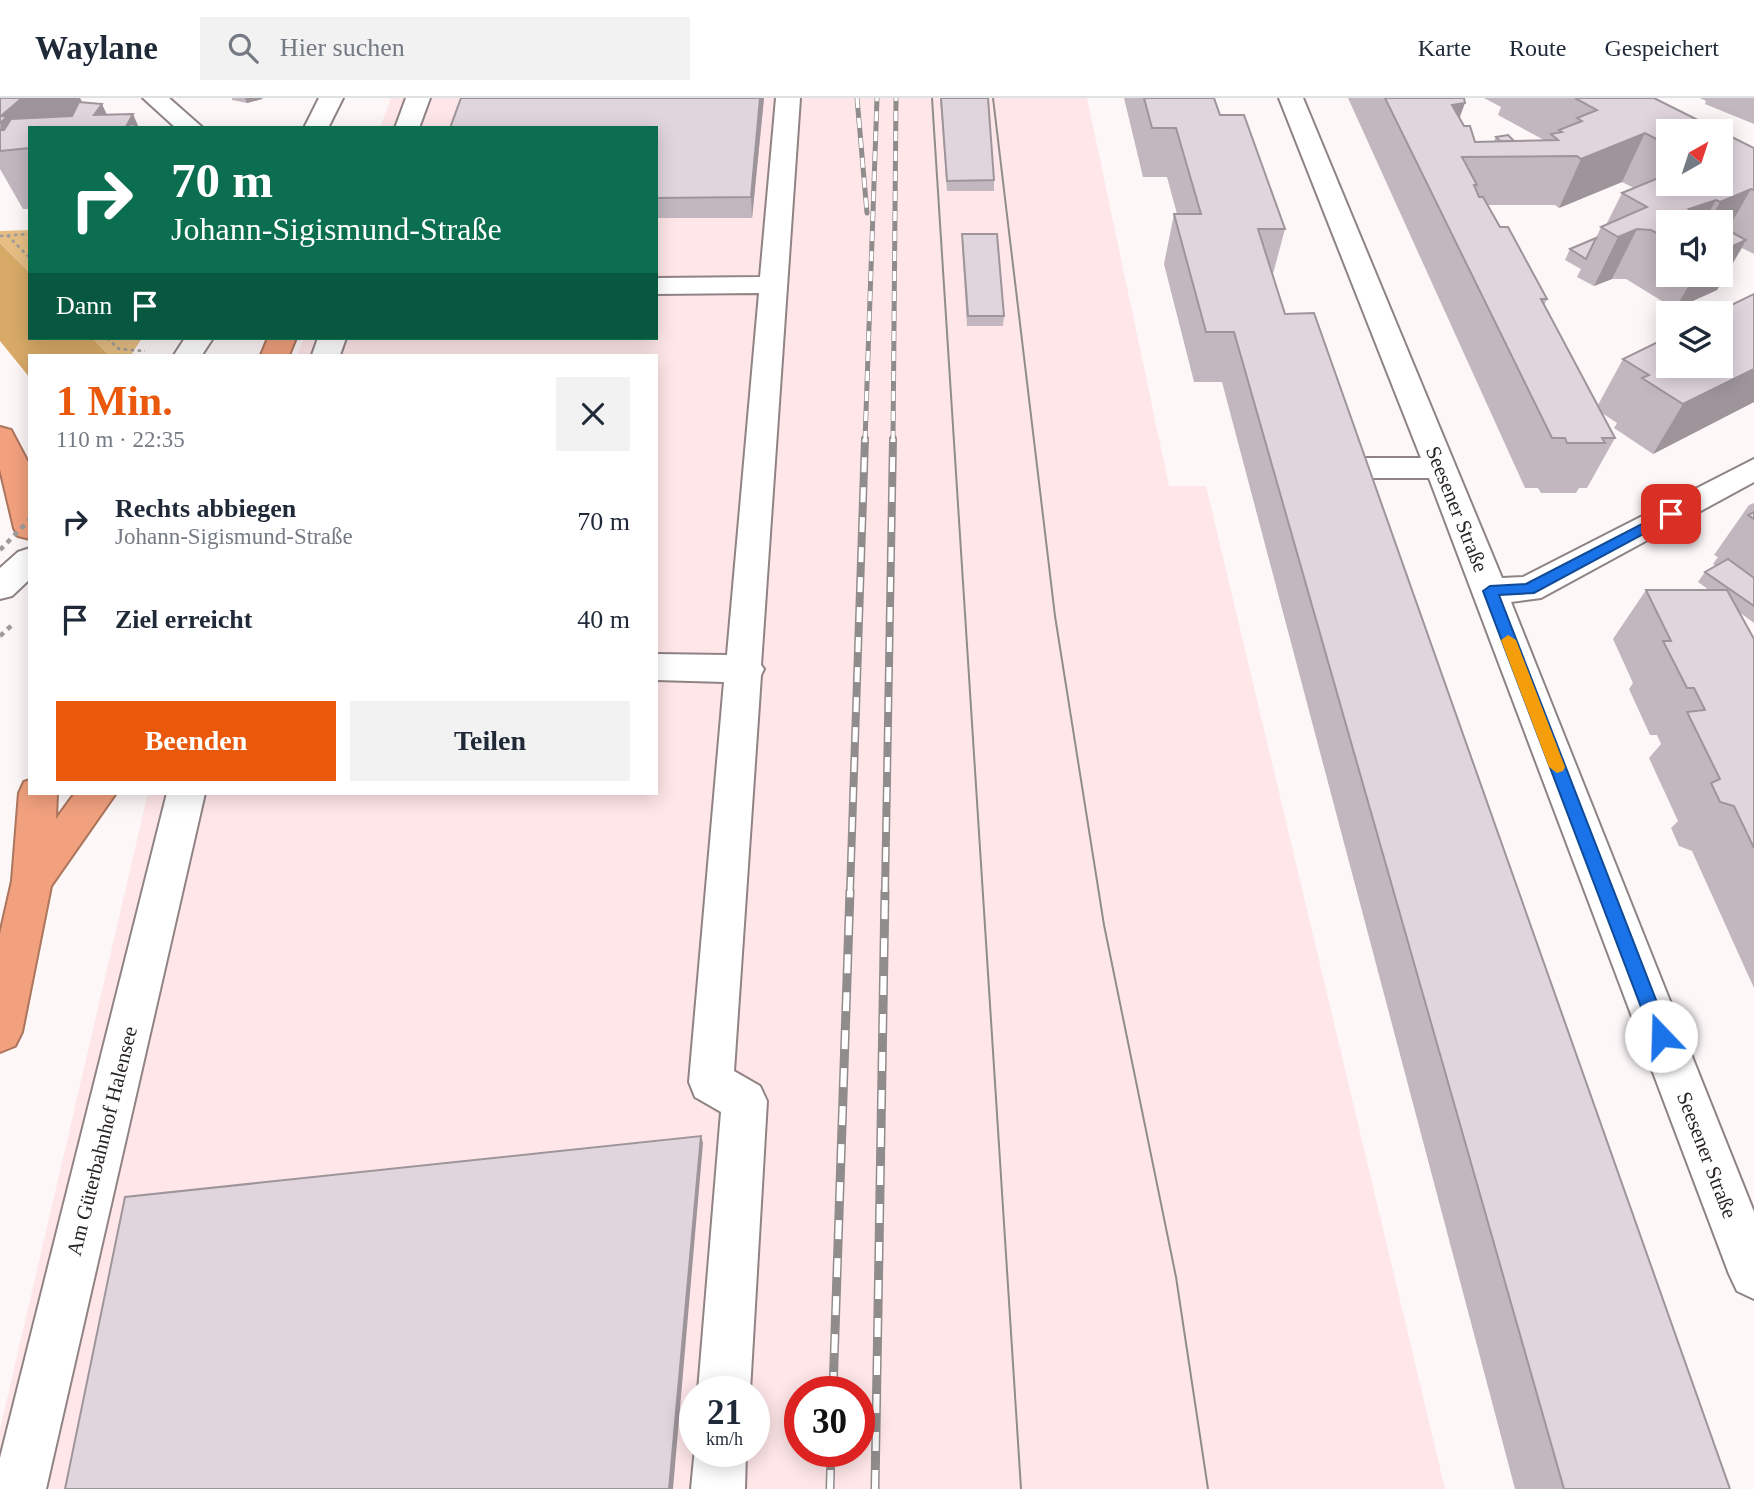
<!DOCTYPE html>
<html lang="de">
<head>
<meta charset="utf-8">
<style>
	:root { --surface:#fff; --page:#f2f2f3; --text:#1f2937; --muted:#747a83; --line:#e0e1e3; --accent:#ea580c }
	body { margin:0; font-family:Georgia,serif; background:var(--page); color:var(--text); height:100vh; display:flex; flex-direction:column; font-size:26px; white-space:nowrap }
	* { box-sizing:border-box; margin:0 }
	p { font-size:23px; color:var(--muted) }
	.icon { flex:none; width:38px; height:38px; fill:none; stroke:currentColor; stroke-width:2; stroke-linecap:round; stroke-linejoin:round }
	.map { position:relative; flex:1; overflow:hidden }
	.drawer { position:absolute; left:28px; top:256px; width:630px; height:441px; display:flex; flex-direction:column; background:var(--surface); border-radius:0px; box-shadow:0 4px 18px #0003 }
	.drawer>* { flex:none }
	.guide { position:absolute; left:28px; top:28px; width:630px; height:214px; border-radius:0px; box-shadow:0 4px 18px #0003; background:#0b6e4f; color:#fff; overflow:hidden }
	.needle { width:46px; rotate:39deg }
	.buttons { position:absolute; left:1656px; top:21px; display:grid; gap:14px }
	.buttons a { display:grid; place-items:center; width:77px; height:77px; border-radius:0px; background:var(--surface); box-shadow:0 4px 18px #0003; font-size:35px }
	.speed { position:absolute; left:679px; top:1278px; display:flex; gap:14px; font-size:35px; font-weight:700; text-align:center }
	.speed>* { display:grid; place-content:center; width:91px; height:91px; border-radius:50%; background:var(--surface); box-shadow:0 4px 18px #0003; line-height:1 }
	.speed small { font-size:18px; font-weight:400 }
	.speed .limit { border:10px solid #d22; background:#fff; color:#111 }
	.pin { position:absolute; display:grid; place-items:center; width:60px; height:60px; color:#fff; margin:-30px; border-radius:14px; box-shadow:0 4px 10px #0006 }
	.me { position:absolute; width:77px; margin:-38px; rotate:339deg; stroke-linejoin:round; filter:drop-shadow(0 0 5px #0008) }
	.turn { display:flex; align-items:center; gap:24px; height:147px; padding:0 28px; font-size:32px }
	.turn .icon { width:91px; height:91px; stroke-width:2.5 }
	.turn b { display:block; font-size:49px; line-height:60px }
	.then { display:flex; align-items:center; height:66px; padding:0 28px; background:#0003; gap:14px; font-size:26px }
	.round { display:grid; place-items:center; flex:none; width:74px; height:74px; border-radius:0px; background:var(--page) }
	.overview { display:flex; align-items:center; justify-content:space-between; height:119px; padding:0 28px }
	h1 { font-size:42px; font-weight:600; line-height:52px; color:var(--accent) }
	.action { display:flex; gap:14px; margin-top:auto; padding:14px 28px }
	.action a { flex:1; height:80px; border-radius:0px; background:var(--accent); color:#fff; font-size:28px; font-weight:600; line-height:80px; text-align:center }
	.action a+a { background:var(--page); color:var(--text) }
	ul { padding:0; list-style:none }
	li { display:flex; align-items:center; gap:21px; height:98px; padding:0 28px }
	li div { flex:1 }
	li b { display:block; font-size:26px }
	li em { font-style:normal }
	header { display:flex; align-items:center; gap:42px; box-sizing:border-box; height:98px; padding:0 35px; background:var(--surface); border-bottom:2px solid var(--line) }
	header strong { font-size:33px }
	nav { display:flex; gap:38px; margin-inline-start:auto; font-size:24px }
	.search { width:490px; height:63px; background:var(--page); display:flex; align-items:center; gap:18px; box-sizing:border-box; padding:0 24px; border-radius:0px; color:var(--muted); font-size:26px }
	.map>svg:first-child { display:block }
	.built { fill:#ffe7e9; fill-rule:evenodd }
	.green { fill:#e7bf84 }
	.forest { fill:#d8aa67 }
	.lines { fill:none; stroke-linecap:round; stroke-linejoin:round }
	.minor-casing { stroke:#908384; stroke-width:4 }
	.highway-casing { stroke:#ac755e; stroke-width:4 }
	.path-far1 { stroke:#a19c9c; stroke-width:2.5; stroke-dasharray:3.5 3.5; stroke-linecap:butt }
	.path { stroke:#a19c9c; stroke-width:4.5; stroke-dasharray:5 5; stroke-linecap:butt }
	.minor { fill:#fff; fill-rule:evenodd }
	.highway { fill:#f2a17e; fill-rule:evenodd }
	.tram { stroke:#918c8c; stroke-width:2 }
	.rail-far2-casing { stroke:#918c8c; stroke-width:5 }
	.rail-far1-casing { stroke:#918c8c; stroke-width:8 }
	.rail-casing { stroke:#918c8c; stroke-width:9 }
	.rail-far2 { stroke:#fff; stroke-width:3.5; stroke-dasharray:10; stroke-linecap:butt }
	.rail-far1 { stroke:#fff; stroke-width:5; stroke-dasharray:15; stroke-linecap:butt }
	.rail { stroke:#fff; stroke-width:6; stroke-dasharray:19; stroke-linecap:butt }
	.path-bridge { stroke:#a19c9c; stroke-width:4.5; stroke-dasharray:5 5; stroke-linecap:butt }
	.wall { fill:#c2b7be; fill-rule:evenodd }
	.shaded-wall { fill:#9e959b }
	.building { fill:#e1d5dd; stroke:#9e959b; stroke-width:2 }
	.route { fill:#1a73e8; stroke:#114b97; stroke-width:2 }
	.slow { fill:#f59e0b }
	.labels { text-anchor:middle; stroke-width:5; stroke-linejoin:round; paint-order:stroke }
	.street-label { font-size:21px; fill:#292424; stroke:#fff }
</style>
</head>
<body>
<header>
<strong>Waylane</strong>
<div class="search"><svg class="icon" aria-label="search" viewBox="0 0 24 24"><circle cx="10" cy="10" r="6"/><path d="M15 15l6 6"/></svg>Hier suchen</div>
<nav><a>Karte</a><a>Route</a><a>Gespeichert</a></nav>
</header>
<div class="map">
<svg width="1754" height="1391" viewBox="0 0 1754 1391">
	<rect width="100%" height="100%" fill="#fdf7f8"/>
	<path class="built" d="M391,0H1087L1169,388H1206L1445,1391H0V1331L148,695H656V257H297L304,240H656V30H380ZM695,1293H754V1353H695ZM800,1293H859V1353H800Z"/>
	<g class="green">
		<polygon points="30,132 30,175 0,145 0,133"/>
		<polygon points="92,240 142,240 131,257 109,257"/>
	</g>
	<polygon class="forest" points="0,145 30,175 30,240 92,240 109,257 30,257 30,280 0,243"/>
	<g class="lines">
		<defs>
			<g id="minor">
				<polygon points="143,0 169,0 203,30 176,30"/>
				<polygon points="319,0 343,0 328,30 304,30"/>
				<polygon points="406,0 430,0 419,30 395,30"/>
				<polygon points="776,0 800,0 761,567 764,571 761,577 734,973 760,988 767,1003 750,1293 698,1293 721,1014 695,999 689,984 724,584 656,582 656,556 727,557 759,195 656,196 656,180 760,179"/>
				<polygon points="1279,0 1303,0 1502,480 1523,479 1754,361 1754,384 1541,500 1511,504 1754,1114 1754,1201 1737,1193 1729,1176 1429,380 1333,380 1322,377 1317,370 1322,363 1333,360 1421,360"/>
				<polygon points="185,240 213,240 202,257 174,257"/>
				<polygon points="318,240 346,240 340,257 312,257"/>
				<polygon points="30,450 30,481 12,498 0,501 0,470 18,454"/>
				<polygon points="167,695 205,695 46,1391 0,1391 0,1360"/>
				<polygon points="695,1350 695,1353 746,1353 745,1391 691,1391"/>
			</g>
			<g id="highway">
				<polygon points="268,240 296,240 289,257 261,257"/>
				<polygon points="0,329 11,332 30,368 30,441 18,438 14,430 0,371"/>
				<polygon points="30,682 30,695 57,695 56,721 75,695 116,695 51,788 22,934 15,948 0,954 0,836 12,783 19,695 24,684"/>
			</g>
		</defs>
		<use href="#minor" class="minor-casing"/>
		<use href="#highway" class="highway-casing"/>
		<g class="path-far1">
			<polyline points="7,137 30,160"/>
			<polyline points="0,138 30,136"/>
			<polyline points="107,240 119,251 145,253"/>
		</g>
		<polyline class="path" points="0,538 12,527"/>
		<use href="#minor" class="minor"/>
		<use href="#highway" class="highway"/>
		<g class="tram">
			<polyline points="932,0 1021,1391"/>
			<polyline points="993,0 1055,518 1104,827 1176,1179 1208,1391"/>
		</g>
		<defs>
			<g id="rail-far2">
				<polyline points="857,0 867,115"/>
				<polyline points="865,343 877,0"/>
				<polyline points="893,343 896,0"/>
			</g>
			<g id="rail-far1">
				<polyline points="850,794 865,341"/>
				<polyline points="885,794 893,341"/>
			</g>
			<g id="rail">
				<polyline points="833,1293 850,793"/>
				<polyline points="830,1391 831,1353"/>
				<polyline points="875,1391 885,793"/>
			</g>
		</defs>
		<use href="#rail-far2" class="rail-far2-casing"/>
		<use href="#rail-far1" class="rail-far1-casing"/>
		<use href="#rail" class="rail-casing"/>
		<use href="#rail-far2" class="rail-far2"/>
		<use href="#rail-far1" class="rail-far1"/>
		<use href="#rail" class="rail"/>
		<polyline class="path-bridge" points="0,452 30,421"/>
	</g>
	<g class="wall">
		<polygon points="0,0 80,0 83,5 30,30 30,111 23,111 0,71"/>
		<polygon points="232,0 263,0 262,1 247,5 232,2"/>
		<polygon points="764,0 752,120 656,120 656,30"/>
		<polygon points="940,0 988,0 994,82 994,93 947,93"/>
		<polygon points="1124,0 1214,0 1220,17 1285,131 1273,176 1285,216 1730,1391 1515,1391 1222,284 1194,284 1164,166 1174,116 1177,116 1167,79 1143,79"/>
		<path d="M1348,0H1464L1459,20L1475,44L1494,43L1496,39L1514,43L1544,42L1498,17L1501,9L1484,0H1654L1754,50V156L1742,150L1717,192L1675,211L1626,181H1612L1594,188L1577,179L1581,171L1565,162L1570,151L1596,140L1601,129L1606,127L1622,95L1634,90L1622,84L1559,110L1555,107H1488L1500,129L1547,201L1544,207L1598,307L1623,261L1754,196V304L1653,356L1614,330L1617,325L1602,315L1615,340L1587,390H1579L1576,395H1541L1538,390H1525ZM1668,33H1720V86H1668ZM1668,124L1720,177H1668Z"/>
		<polygon points="1700,0 1754,0 1754,26 1705,6 1706,3"/>
		<polygon points="962,136 1004,218 1003,228 967,228 962,146"/>
		<polygon points="1754,405 1754,525 1739,514 1754,541 1754,890 1692,753 1679,748 1671,730 1678,723 1649,660 1661,646 1657,637 1650,637 1629,591 1633,585 1613,541 1646,492 1709,492 1698,484 1705,474 1715,468 1713,466 1718,459 1714,457 1749,407"/>
	</g>
	<g class="shaded-wall">
		<polygon points="22,0 80,0 86,12 87,16 0,45 1,18"/>
		<polygon points="245,0 263,0 262,1 247,5"/>
		<polygon points="760,0 764,0 752,120 751,99"/>
		<polygon points="1465,5 1447,54 1452,7"/>
		<polygon points="102,6 113,30 94,17"/>
		<polygon points="133,16 139,30 128,30 127,27"/>
		<polygon points="1645,35 1622,84 1559,110 1581,61"/>
		<polygon points="1751,91 1723,140 1720,141 1720,124 1709,124 1720,104"/>
		<polygon points="1716,102 1704,124 1689,111"/>
		<polygon points="1637,131 1612,181 1594,188 1618,139"/>
		<polygon points="1746,142 1717,192 1675,211 1695,177 1720,177 1720,154"/>
		<polygon points="1754,271 1754,304 1653,356 1683,306"/>
		<polygon points="701,1038 703,1045 673,1391 669,1391"/>
	</g>
	<g class="building">
		<polygon points="0,0 22,0 1,18 7,19 0,25"/>
		<polygon points="461,0 760,0 751,99 656,100 656,30 450,30"/>
		<polygon points="941,0 988,0 994,82 947,83"/>
		<polygon points="1144,0 1214,0 1220,17 1244,17 1285,131 1258,131 1285,216 1314,215 1730,1391 1564,1391 1234,234 1206,234 1174,116 1201,116 1176,30 1152,30"/>
		<polygon points="1385,0 1464,0 1465,5 1452,7 1464,28 1470,28 1475,44 1558,42 1551,36 1562,34 1559,32 1582,23 1577,20 1597,12 1575,0 1654,0 1754,50 1754,92 1751,91 1720,104 1716,102 1689,111 1714,124 1668,124 1668,141 1651,132 1637,131 1618,139 1601,129 1647,109 1622,95 1668,76 1668,86 1720,86 1720,33 1668,33 1668,47 1645,35 1581,61 1577,58 1462,59 1477,87 1474,87 1479,99 1483,99 1500,129 1508,129 1547,201 1541,201 1615,340 1602,340 1605,345 1567,345 1565,340 1552,340"/>
		<polygon points="79,4 102,6 94,17 133,16 127,27 135,26 134,30 30,30 30,50 0,53 0,32 4,32 11,21 72,18"/>
		<polygon points="1508,37 1514,43 1500,43 1496,39"/>
		<polygon points="1720,128 1746,142 1720,154"/>
		<polygon points="962,136 997,136 1004,218 968,218"/>
		<polygon points="1596,140 1586,161 1570,151"/>
		<polygon points="1754,196 1754,271 1683,306 1642,280 1649,277 1623,261 1668,239 1668,268 1720,268 1720,215 1715,215"/>
		<polygon points="1754,414 1754,421 1748,417"/>
		<polygon points="1728,461 1754,480 1754,508 1705,474"/>
		<polygon points="1646,492 1727,492 1754,541 1754,750 1734,708 1720,704 1711,685 1720,681 1687,614 1705,612 1694,590 1687,590 1663,543 1671,543"/>
		<polygon points="701,1038 669,1391 65,1391 125,1099"/>
	</g>
	<polygon class="route" points="1671,411 1675,412 1675,419 1534,495 1499,497 1670,938 1668,944 1661,947 1655,944 1652,938 1483,493 1490,488 1526,486"/>
	<polygon class="slow" points="1508,537 1516,542 1565,669 1563,673 1557,675 1549,669 1501,542"/>
	<g class="labels">
		<g class="street-label">
			<text transform="translate(1457 411) rotate(68)" y="7">Seesener Straße</text>
			<text transform="translate(102 1043) rotate(-76)" y="7">Am Güterbahnhof Halensee</text>
			<text transform="translate(1707 1057) rotate(69)" y="7">Seesener Straße</text>
		</g>
	</g>
</svg>
<div class="buttons">
<a><svg class="needle" viewBox="-14 -14 28 28"><path d="M0-13l5 13h-10z" fill="#e53935"/><path d="M0 13l5-13h-10z" fill="#747a83"/></svg></a>
<a><svg class="icon" aria-label="sound" viewBox="0 0 24 24"><path d="M4 9h4l5-4v14l-5-4H4zM17 9q2 3 0 6"/></svg></a>
<a><svg class="icon" aria-label="layers" viewBox="0 0 24 24"><path d="M12 4l9 5-9 5-9-5zM3 14l9 5 9-5"/></svg></a>
</div>
<div class="speed"><div>21<small>km/h</small></div><div class="limit">30</div></div>
<div class="pin" style="left:1671px;top:416px;background:#d93025"><svg class="icon" aria-label="arrive" viewBox="0 0 24 24"><path d="M6 21V4h12l-3 4 3 4H6"/></svg></div>
<svg class="me" style="left:1661px;top:938px" viewBox="-20 -20 40 40"><circle r="19" fill="#fff"/><path d="M0-13L10 11 0 6-10 11z" fill="#1a73e8"/></svg>
<div class="guide">
<div class="turn"><svg class="icon" aria-label="right" viewBox="0 0 24 24"><path d="M7 20v-9h11M14 6l5 5-5 5"/></svg><div><b>70 m</b>Johann-Sigismund-Straße</div></div>
<div class="then">Dann<svg class="icon" aria-label="arrive" viewBox="0 0 24 24"><path d="M6 21V4h12l-3 4 3 4H6"/></svg></div>
</div>
<section class="drawer">
<div class="overview"><div><h1>1 Min.</h1><p>110 m · 22:35</p></div><a class="round"><svg class="icon" aria-label="close" viewBox="0 0 24 24"><path d="M6 6l12 12M18 6L6 18"/></svg></a></div>
<ul>
<li><svg class="icon" aria-label="right" viewBox="0 0 24 24"><path d="M7 20v-9h11M14 6l5 5-5 5"/></svg><div><b>Rechts abbiegen</b><p>Johann-Sigismund-Straße</p></div><em>70 m</em></li>
<li><svg class="icon" aria-label="arrive" viewBox="0 0 24 24"><path d="M6 21V4h12l-3 4 3 4H6"/></svg><div><b>Ziel erreicht</b></div><em>40 m</em></li>
</ul>
<div class="action"><a>Beenden</a><a>Teilen</a></div>
</section>
</div>
</body>
</html>
